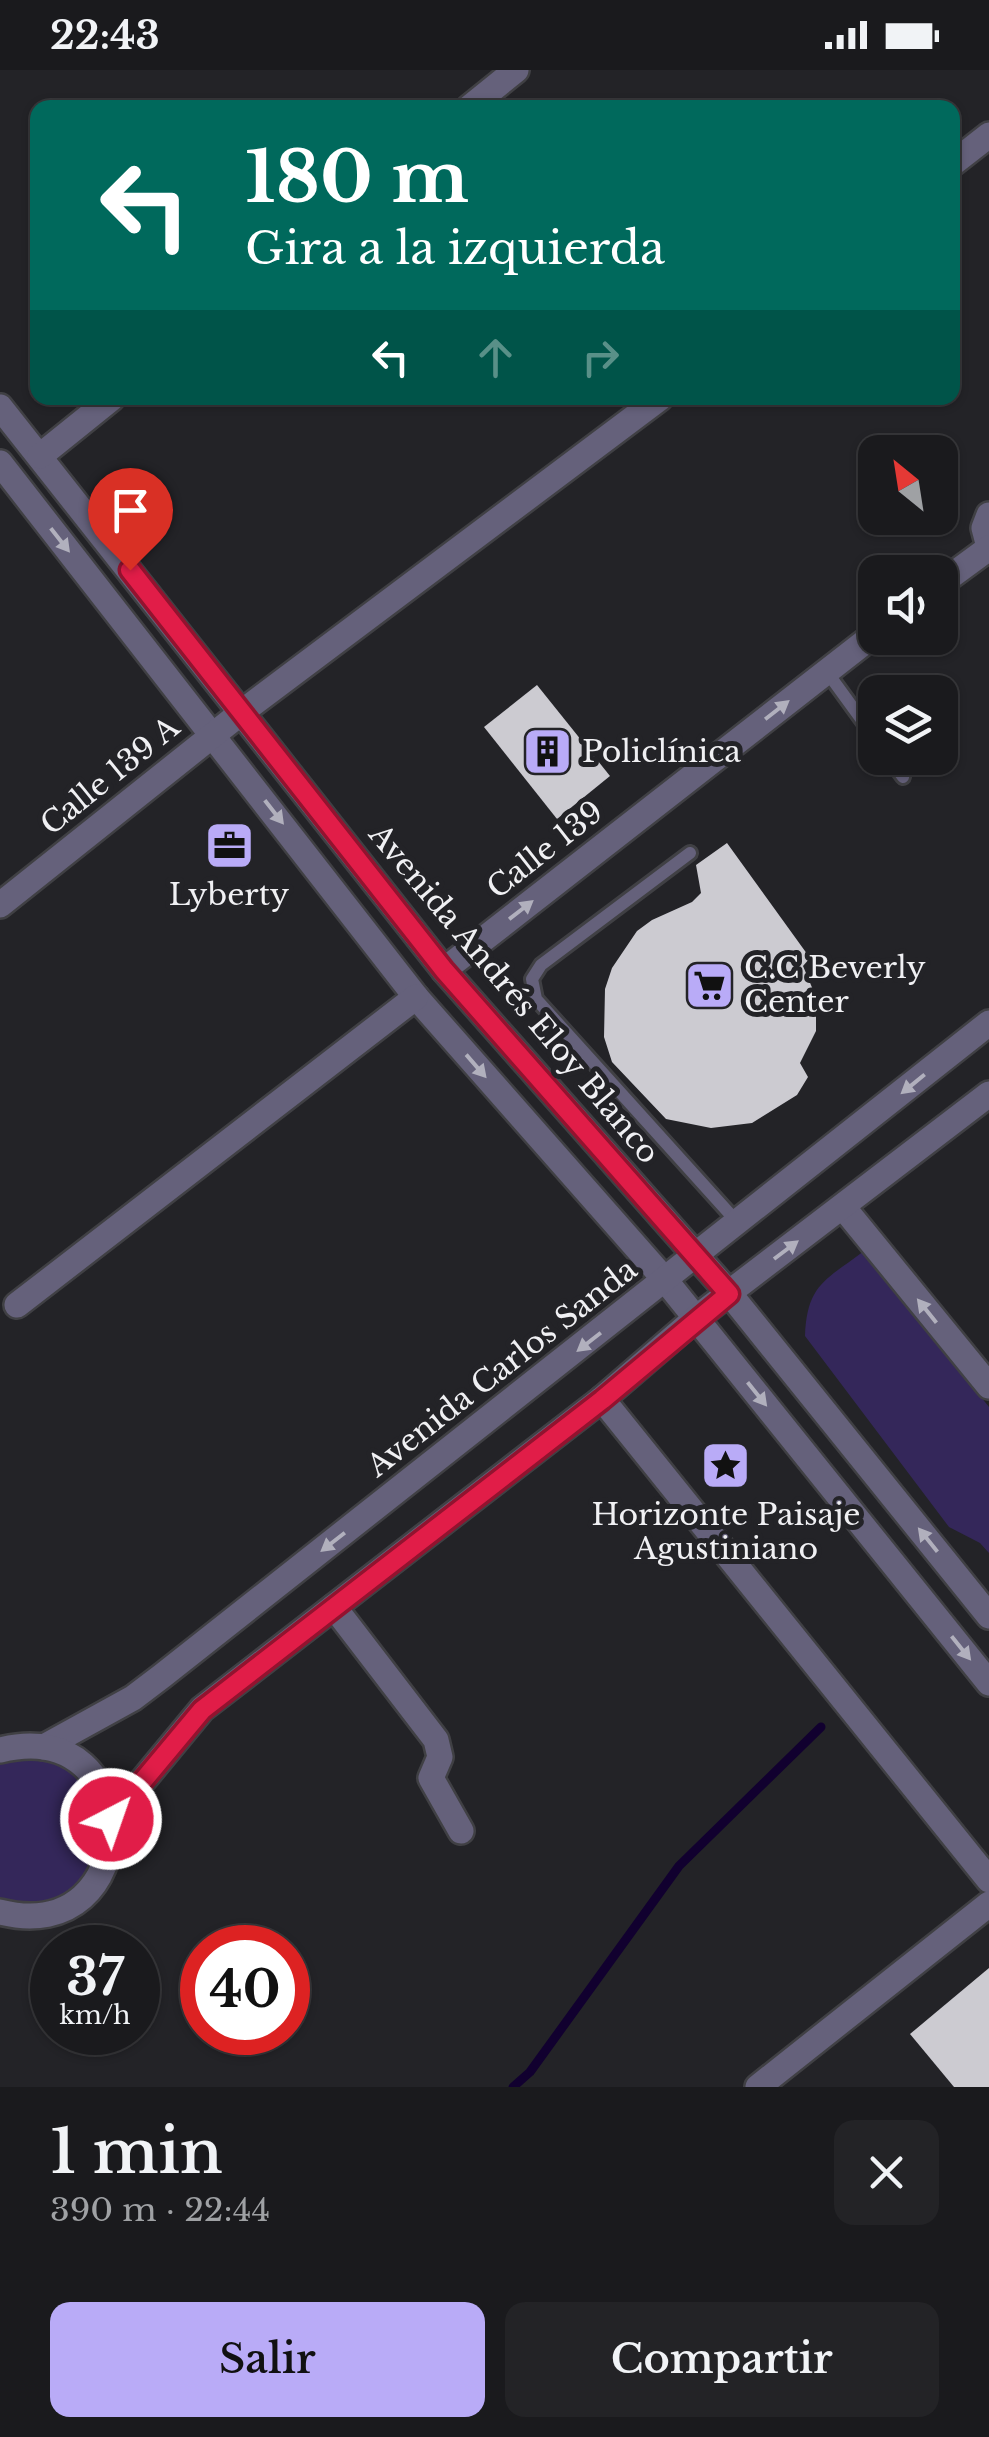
<!DOCTYPE html>
<html lang="es">
<head>
<meta charset="utf-8">
<style>
	:root { --surface:#1a1a1d; --page:#232326; --text:#f1f3f6; --muted:#9fa1a4; --line:#38383b; --accent:#b9abf7 }
	body { margin:0; font-family:"Libre Baskerville",serif; background:var(--page); color:var(--text); height:100vh; display:flex; flex-direction:column; font-size:38px; white-space:nowrap }
	* { box-sizing:border-box; margin:0 }
	p { font-size:32px; color:var(--muted) }
	.icon { flex:none; width:55px; height:55px; fill:none; stroke:currentColor; stroke-width:2; stroke-linecap:round; stroke-linejoin:round }
	.map { position:relative; height:2017px; overflow:hidden }
	.side { display:flex; flex-direction:column; background:var(--surface); flex:1 }
	.side>* { flex:none }
	.guide { position:absolute; left:30px; top:30px; width:930px; height:305px; border-radius:20px; box-shadow:0 2px 8px #0004,0 0 0 2px var(--line); background:#00695c; color:#fff; overflow:hidden }
	.needle { width:65px; rotate:330deg }
	.buttons { position:absolute; left:858px; top:365px; display:grid; gap:20px }
	.buttons a { display:grid; place-items:center; width:100px; height:100px; border-radius:20px; background:var(--surface); box-shadow:0 2px 8px #0004,0 0 0 2px var(--line); font-size:50px }
	.speed { position:absolute; left:30px; top:1855px; display:flex; gap:20px; font-size:50px; font-weight:700; text-align:center }
	.speed>* { display:grid; place-content:center; width:130px; height:130px; border-radius:50%; background:var(--surface); box-shadow:0 2px 8px #0004,0 0 0 2px var(--line); line-height:1 }
	.speed small { font-size:25px; font-weight:400 }
	.speed .limit { border:15px solid #d22; background:#fff; color:#111 }
	.pin { position:absolute; display:grid; place-items:center; width:85px; height:85px; color:#fff; margin:-102px -42px; border-radius:50% 50% 50% 0; rotate:-45deg; box-shadow:0 0 10px #0007 }
	.pin .icon { rotate:45deg }
	.me { position:absolute; width:110px; margin:-55px; rotate:41deg; stroke-linejoin:round; filter:drop-shadow(0 0 8px #0008) }
	.turn { display:flex; align-items:center; gap:35px; height:210px; padding:0 50px; font-size:45px }
	.turn .icon { width:130px; height:130px; stroke-width:2.5 }
	.turn b { display:block; font-size:70px; line-height:85px }
	.lanes { display:flex; align-items:center; height:95px; padding:0 50px; background:#0003; justify-content:center; gap:50px; direction:ltr }
	.lanes .off { opacity:.35 }
	.round { display:grid; place-items:center; flex:none; width:105px; height:105px; border-radius:20px; background:var(--page) }
	.summary { display:flex; align-items:center; justify-content:space-between; height:170px; padding:0 50px }
	h1 { font-size:60px; font-weight:600; line-height:75px }
	.primary-button { display:flex; gap:20px; margin-top:auto; padding:20px 50px }
	.primary-button a { flex:1; height:115px; border-radius:20px; background:var(--accent); color:#111; font-size:40px; font-weight:600; line-height:115px; text-align:center }
	.primary-button a+a { background:var(--page); color:var(--text) }
	.status { display:flex; justify-content:space-between; align-items:center; height:70px; padding:0 50px; background:var(--surface); direction:ltr }
	.status svg { height:28px; fill:currentColor }
	.map>svg:first-child { display:block }
	.green { fill:#34275a }
	.lines { fill:none; stroke-linecap:round; stroke-linejoin:round }
	.stream { stroke:#11002f; stroke-width:9 }
	.building { fill:#cccbd1 }
	.service-casing { stroke:#404044; stroke-width:18 }
	.minor-casing { stroke:#404044; stroke-width:30 }
	.tertiary-casing { stroke:#404044; stroke-width:30 }
	.service { stroke:#65617b; stroke-width:12 }
	.minor { stroke:#65617b; stroke-width:25 }
	.tertiary { stroke:#65617b; stroke-width:25 }
	.oneway { fill:#b1b0bd }
	.route-casing { stroke:#92132f; stroke-width:25 }
	.route { stroke:#e11d48; stroke-width:18 }
	.labels { text-anchor:middle; stroke-width:10; stroke-linejoin:round; paint-order:stroke }
	.poi-label { font-size:30px; fill:#f0f0f3; stroke:#232327; text-anchor:start }
	.street-label { font-size:30px; fill:#f0f0f3; stroke:#232327 }
</style>
</head>
<body>
<div class="status"><b>22:43</b><svg viewBox="0 0 49 12"><path d="M0 12V9h3v3zM5 12V6h3v6zM10 12V3h3v9zM15 12V0h3v12zM26 1h20v11H26zM47 4h2v5h-2z"/></svg></div>
<div class="map">
<svg width="989" height="2017" viewBox="0 0 989 2017">
	<rect width="100%" height="100%" fill="#232327"/>
	<g class="green">
		<path d="M864,1181L989,1337V1483L980,1473L949,1457L805,1266C807,1214 826,1210 864,1181Z"/>
		<path d="M46,1687C68,1697 87,1709 97,1733C111,1768 87,1825 47,1833C33,1835 14,1832 0,1831V1690Z"/>
	</g>
	<g class="lines">
		<polyline class="stream" points="513,2017 530,2002 679,1796 821,1657"/>
	</g>
	<g class="building">
		<polygon points="537,615 610,706 557,749 484,657"/>
		<polygon points="727,773 810,888 803,896 816,927 816,961 800,993 808,1007 797,1025 752,1053 711,1058 666,1049 612,992 604,967 605,919 612,898 637,861 652,850 692,832 701,823 696,795"/>
		<polygon points="989,1898 989,2017 954,2017 910,1964"/>
	</g>
	<g class="lines">
		<defs>
			<g id="service">
				<polyline points="827,602 875,668"/>
				<polyline points="889,688 903,707"/>
				<polyline points="690,783 541,895 532,909 536,929 738,1153"/>
			</g>
			<g id="minor">
				<polyline points="469,38 516,0"/>
				<polyline points="952,94 989,65"/>
				<polyline points="0,337 444,900 729,1223 989,1546"/>
				<polyline points="40,386 112,328"/>
				<polyline points="0,393 416,927 666,1211 989,1613"/>
				<polyline points="989,445 984,458 989,477"/>
				<polyline points="940,514 989,478"/>
				<polyline points="0,835 242,642 660,328"/>
				<polyline points="444,900 875,564"/>
				<polyline points="843,1137 989,1316"/>
				<polyline points="17,1235 416,927"/>
				<polyline points="602,1329 989,1810"/>
				<polyline points="334,1537 436,1670 440,1687 431,1708 461,1761"/>
				<polyline points="758,2017 989,1834"/>
			</g>
			<g id="tertiary">
				<polyline points="44,1677 133,1628 162,1606 989,953"/>
				<path d="M0,1680C148,1643 146,1879 0,1842"/>
				<polyline points="111,1749 202,1639 602,1329 696,1248 989,1024"/>
			</g>
		</defs>
		<use href="#service" class="service-casing"/>
		<use href="#minor" class="minor-casing"/>
		<use href="#tertiary" class="tertiary-casing"/>
		<use href="#service" class="service"/>
		<use href="#minor" class="minor"/>
		<use href="#tertiary" class="tertiary"/>
	</g>
	<defs><path id="oneway-solid" d="M-6-.8H1V-3.2L6.5 0L1 3.2V.8H-6Z" transform="scale(2.5)"/></defs>
	<g class="oneway">
		<use href="#oneway-solid" transform="translate(60 470) rotate(52)"/>
		<use href="#oneway-solid" transform="translate(777 640) rotate(-38)"/>
		<use href="#oneway-solid" transform="translate(274 742) rotate(52)"/>
		<use href="#oneway-solid" transform="translate(521 840) rotate(-38)"/>
		<use href="#oneway-solid" transform="translate(476 996) rotate(49)"/>
		<use href="#oneway-solid" transform="translate(913 1014) rotate(141)"/>
		<use href="#oneway-solid" transform="translate(786 1180) rotate(-37)"/>
		<use href="#oneway-solid" transform="translate(927 1241) rotate(-129)"/>
		<use href="#oneway-solid" transform="translate(589 1272) rotate(142)"/>
		<use href="#oneway-solid" transform="translate(757 1324) rotate(51)"/>
		<use href="#oneway-solid" transform="translate(928 1470) rotate(-129)"/>
		<use href="#oneway-solid" transform="translate(333 1472) rotate(142)"/>
		<use href="#oneway-solid" transform="translate(961 1578) rotate(51)"/>
	</g>
	<g class="lines">
		<defs>
			<polyline id="route" points="111,1749 202,1640 602,1330 729,1224 444,900 130,500"/>
		</defs>
		<use href="#route" class="route-casing"/>
		<use href="#route" class="route"/>
	</g>
	<defs>
		<symbol id="building-square" viewBox="-11 -11 22 22"><rect x="-9" y="-9" width="18" height="18" rx="4" fill="#b9abf7" stroke="#232327"/><path d="M-4-6H4V6H1V3H-1V6H-4ZM-2.5-4.3h1.7v1.8h-1.7ZM.8-4.3h1.7v1.8H.8ZM-2.5-1h1.7V.8h-1.7ZM.8-1h1.7V.8H.8Z" fill="#111"/></symbol>
		<symbol id="office-square" viewBox="-11 -11 22 22"><rect x="-9" y="-9" width="18" height="18" rx="4" fill="#b9abf7" stroke="#232327"/><path d="M-6-3h4V-5.5h4V-3h4V5H-6ZM-1-4.5V-3h2v-1.5ZM-6 0V1H6V0Z" fill="#111"/></symbol>
		<symbol id="supermarket-square" viewBox="-11 -11 22 22"><rect x="-9" y="-9" width="18" height="18" rx="4" fill="#b9abf7" stroke="#232327"/><path d="M-6-5.5h2.5l.6 2H6L4.5 2H-2.5L-4.4-4H-6ZM-1.5 3.2a1.3 1.3 0 1 0 .1 0ZM3 3.2a1.3 1.3 0 1 0 .1 0Z" fill="#111"/></symbol>
		<symbol id="sight-square" viewBox="-11 -11 22 22"><rect x="-9" y="-9" width="18" height="18" rx="4" fill="#b9abf7" stroke="#232327"/><path d="M0-6L1.8-2.2L6-1.7L2.9 1.2L3.7 5.4L0 3.3L-3.7 5.4L-2.9 1.2L-6-1.7L-1.8-2.2Z" fill="#111"/></symbol>
	</defs>
	<g fill-rule="evenodd">
		<use href="#building-square" x="520" y="654" width="55" height="55"/>
		<use href="#office-square" x="202" y="748" width="55" height="55"/>
		<use href="#supermarket-square" x="682" y="888" width="55" height="55"/>
		<use href="#sight-square" x="698" y="1368" width="55" height="55"/>
	</g>
	<g class="labels">
		<g class="poi-label">
			<text x="582" y="692">Policlínica</text>
			<text x="229" y="835" text-anchor="middle">Lyberty</text>
			<text x="744" y="908">C.C Beverly<tspan x="744" dy="34">Center</tspan></text>
			<text x="726" y="1455" text-anchor="middle">Horizonte Paisaje<tspan x="726" dy="34">Agustiniano</tspan></text>
		</g>
		<g class="street-label">
			<text transform="translate(110 706) rotate(-39)" y="10">Calle 139 A</text>
			<text transform="translate(545 780) rotate(-38)" y="10">Calle 139</text>
			<text transform="translate(514 924) rotate(50)" y="10">Avenida Andrés Eloy Blanco</text>
			<text transform="translate(502 1298) rotate(-38)" y="10">Avenida Carlos Sanda</text>
		</g>
	</g>
</svg>
<div class="buttons">
<a><svg class="needle" viewBox="-14 -14 28 28"><path d="M0-13l5 13h-10z" fill="#e53935"/><path d="M0 13l5-13h-10z" fill="#9fa1a4"/></svg></a>
<a><svg class="icon" aria-label="sound" viewBox="0 0 24 24"><path d="M4 9h4l5-4v14l-5-4H4zM17 9q2 3 0 6"/></svg></a>
<a><svg class="icon" aria-label="layers" viewBox="0 0 24 24"><path d="M12 4l9 5-9 5-9-5zM3 14l9 5 9-5"/></svg></a>
</div>
<div class="speed"><div>37<small>km/h</small></div><div class="limit">40</div></div>
<div class="pin" style="left:130px;top:500px;background:#d93025"><svg class="icon" aria-label="arrive" viewBox="0 0 24 24"><path d="M6 21V4h12l-3 4 3 4H6"/></svg></div>
<svg class="me" style="left:111px;top:1749px" viewBox="-20 -20 40 40"><circle r="17" fill="#e11d48" stroke="#fff" stroke-width="3"/><path d="M0-11L8 9 0 5-8 9z" fill="#fff"/></svg>
<div class="guide">
<div class="turn"><svg class="icon" aria-label="left" viewBox="0 0 24 24"><path d="M17 20v-9H6M10 6l-5 5 5 5"/></svg><div><b>180 m</b>Gira a la izquierda</div></div>
<div class="lanes"><svg class="icon" aria-label="left" viewBox="0 0 24 24"><path d="M17 20v-9H6M10 6l-5 5 5 5"/></svg><svg class="icon off" aria-label="ahead" viewBox="0 0 24 24"><path d="M12 20V5M6 11l6-6 6 6"/></svg><svg class="icon off" aria-label="right" viewBox="0 0 24 24"><path d="M7 20v-9h11M14 6l5 5-5 5"/></svg></div>
</div>
</div>
<section class="side">
<div class="summary"><div><h1>1 min</h1><p>390 m · 22:44</p></div><a class="round"><svg class="icon" aria-label="close" viewBox="0 0 24 24"><path d="M6 6l12 12M18 6L6 18"/></svg></a></div>
<div class="primary-button"><a>Salir</a><a>Compartir</a></div>
</section>
</body>
</html>
